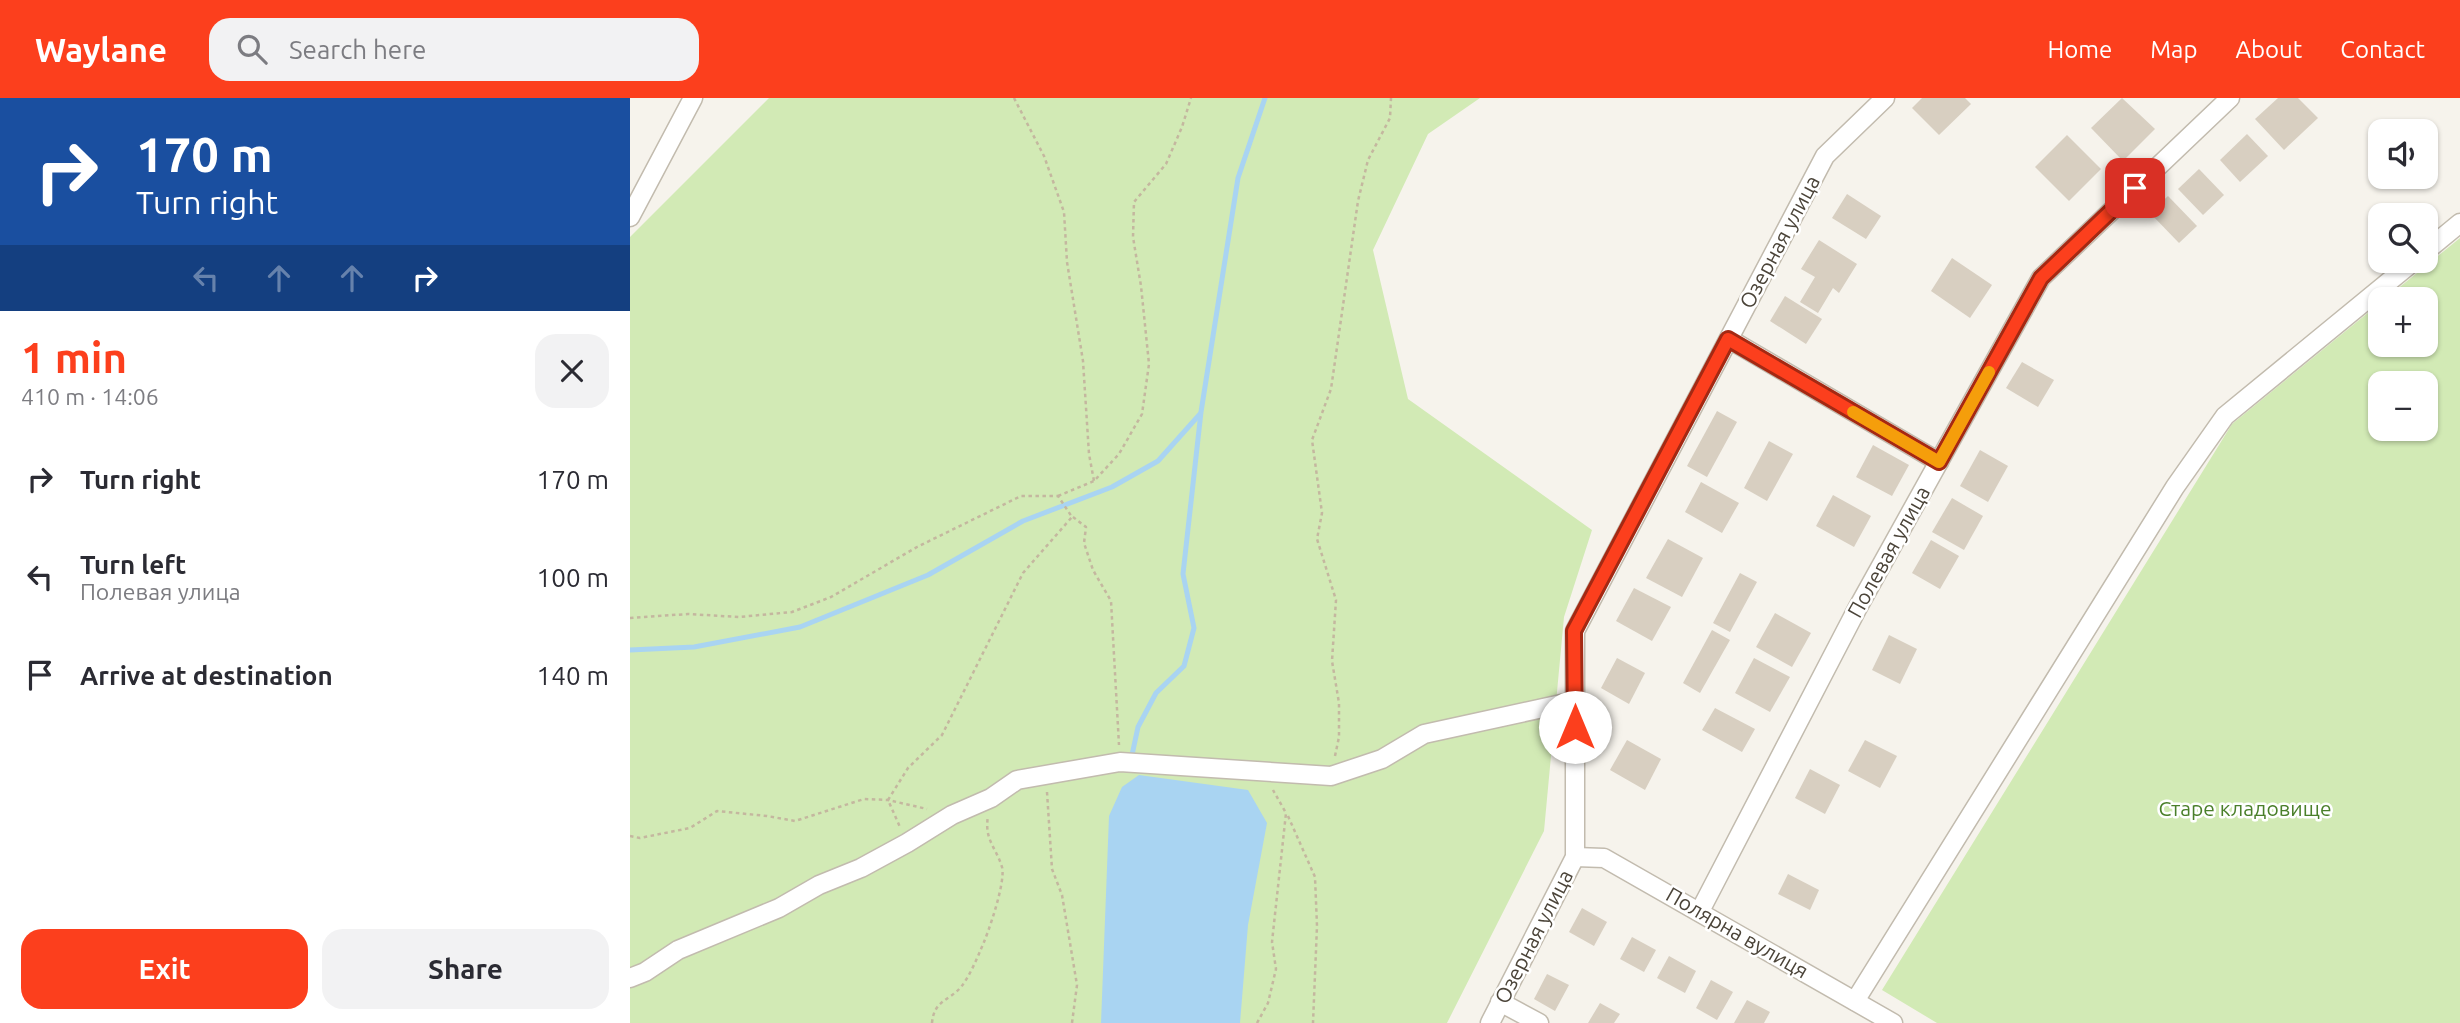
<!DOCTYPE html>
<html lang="en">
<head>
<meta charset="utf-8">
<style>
	:root { --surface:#fff; --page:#f2f2f3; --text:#2b2b33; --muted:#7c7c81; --accent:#fc3f1d }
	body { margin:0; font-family:Ubuntu,sans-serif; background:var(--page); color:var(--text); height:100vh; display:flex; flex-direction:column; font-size:26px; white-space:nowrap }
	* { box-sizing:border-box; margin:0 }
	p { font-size:23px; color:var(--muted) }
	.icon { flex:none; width:38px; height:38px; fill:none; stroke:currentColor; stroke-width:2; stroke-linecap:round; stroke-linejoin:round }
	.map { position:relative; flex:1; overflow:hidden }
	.details { display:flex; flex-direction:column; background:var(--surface); width:630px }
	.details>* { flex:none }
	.hud { background:#1a4fa0; color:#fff; overflow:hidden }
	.tools { position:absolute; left:1738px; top:21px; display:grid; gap:14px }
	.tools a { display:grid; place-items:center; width:70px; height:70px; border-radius:14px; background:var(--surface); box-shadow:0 2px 5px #0004; font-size:35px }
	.pin { position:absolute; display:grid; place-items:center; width:60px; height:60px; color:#fff; margin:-30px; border-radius:14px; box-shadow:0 4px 10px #0006 }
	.me { position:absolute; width:77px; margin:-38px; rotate:0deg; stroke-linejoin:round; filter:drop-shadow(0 0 5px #0008) }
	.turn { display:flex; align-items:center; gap:24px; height:147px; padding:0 21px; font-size:32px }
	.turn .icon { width:91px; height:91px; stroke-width:2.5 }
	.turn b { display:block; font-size:49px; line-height:60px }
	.lanes { display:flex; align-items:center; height:66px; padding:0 21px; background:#0003; justify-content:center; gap:35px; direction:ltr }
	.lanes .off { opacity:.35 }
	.round { display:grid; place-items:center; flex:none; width:74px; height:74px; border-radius:21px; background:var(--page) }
	.summary { display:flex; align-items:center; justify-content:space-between; height:119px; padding:0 21px }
	h1 { font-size:42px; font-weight:700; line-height:52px; color:var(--accent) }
	.action { display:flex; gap:14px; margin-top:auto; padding:14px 21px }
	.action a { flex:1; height:80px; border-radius:21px; background:var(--accent); color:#fff; font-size:28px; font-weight:700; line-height:80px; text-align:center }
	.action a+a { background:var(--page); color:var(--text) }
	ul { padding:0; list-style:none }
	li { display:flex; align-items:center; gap:21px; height:98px; padding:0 21px }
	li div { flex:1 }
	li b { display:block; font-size:26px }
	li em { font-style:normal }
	header { display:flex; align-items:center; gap:42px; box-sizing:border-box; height:98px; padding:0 35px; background:var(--accent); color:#fff }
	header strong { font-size:33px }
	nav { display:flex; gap:38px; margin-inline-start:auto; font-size:24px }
	.search { width:490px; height:63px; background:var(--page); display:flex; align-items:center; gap:18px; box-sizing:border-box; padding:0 24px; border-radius:21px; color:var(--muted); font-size:26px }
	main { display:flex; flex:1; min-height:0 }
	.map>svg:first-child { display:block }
	.green { fill:#d2eab5; fill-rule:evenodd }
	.water { fill:#a9d4f2 }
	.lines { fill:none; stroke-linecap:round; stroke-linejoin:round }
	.stream { stroke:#a9d4f2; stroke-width:5 }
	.building { fill:#d8cfc1 }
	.minor-casing { stroke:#c2bbae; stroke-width:21 }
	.path { stroke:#c4b79f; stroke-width:2.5; stroke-dasharray:3.5 3.5; stroke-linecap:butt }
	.minor { stroke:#fff; stroke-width:18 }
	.route-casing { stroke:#a42913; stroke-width:18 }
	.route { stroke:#fc3f1d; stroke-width:12 }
	.slow { stroke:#f59e0b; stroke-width:12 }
	.labels { text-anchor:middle; stroke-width:5; stroke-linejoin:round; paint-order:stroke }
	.street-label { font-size:21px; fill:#4b4439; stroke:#fff }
	.park-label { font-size:21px; fill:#4a7f2a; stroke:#fff }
</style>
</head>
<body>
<header>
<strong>Waylane</strong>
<div class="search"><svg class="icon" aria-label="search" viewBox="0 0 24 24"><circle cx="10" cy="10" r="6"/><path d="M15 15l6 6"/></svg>Search here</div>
<nav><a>Home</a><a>Map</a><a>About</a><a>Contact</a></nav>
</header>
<main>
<section class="details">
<div class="hud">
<div class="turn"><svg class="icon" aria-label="right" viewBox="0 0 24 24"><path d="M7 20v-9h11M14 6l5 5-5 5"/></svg><div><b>170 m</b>Turn right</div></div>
<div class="lanes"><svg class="icon off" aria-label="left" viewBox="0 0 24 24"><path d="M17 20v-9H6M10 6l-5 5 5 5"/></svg><svg class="icon off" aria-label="ahead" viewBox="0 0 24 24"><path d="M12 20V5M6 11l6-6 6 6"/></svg><svg class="icon off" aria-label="ahead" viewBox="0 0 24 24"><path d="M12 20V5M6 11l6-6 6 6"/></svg><svg class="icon" aria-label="right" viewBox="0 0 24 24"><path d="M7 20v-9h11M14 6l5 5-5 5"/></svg></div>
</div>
<div class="summary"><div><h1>1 min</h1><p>410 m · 14:06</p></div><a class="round"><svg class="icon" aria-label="close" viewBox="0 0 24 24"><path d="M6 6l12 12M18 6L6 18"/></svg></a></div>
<ul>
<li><svg class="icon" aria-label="right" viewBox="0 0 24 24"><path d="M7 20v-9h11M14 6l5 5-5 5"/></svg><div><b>Turn right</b></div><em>170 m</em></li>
<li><svg class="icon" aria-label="left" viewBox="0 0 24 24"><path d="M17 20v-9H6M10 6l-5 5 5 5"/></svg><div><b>Turn left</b><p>Полевая улица</p></div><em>100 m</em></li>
<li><svg class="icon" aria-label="arrive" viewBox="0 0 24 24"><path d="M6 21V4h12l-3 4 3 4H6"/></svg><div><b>Arrive at destination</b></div><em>140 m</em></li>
</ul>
<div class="action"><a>Exit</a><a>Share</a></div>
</section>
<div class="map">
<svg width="1830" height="925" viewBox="0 0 1830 925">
	<rect width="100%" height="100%" fill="#f6f3ec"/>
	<g class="green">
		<polygon points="139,0 850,0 798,36 743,152 778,301 962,432 934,519 914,733 817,925 0,925 0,139"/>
		<path d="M1830,140V925H1307L1252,892L1602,326L1750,205V247H1796V201H1755ZM1750,285H1796V331H1750Z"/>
	</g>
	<polygon class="water" points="509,677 618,692 637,725 618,827 610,925 471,925 479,718 492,689"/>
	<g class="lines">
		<g class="stream">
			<polyline points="0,552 64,549 170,529 298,477 393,423 482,389 528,363 570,316"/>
			<polyline points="503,661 502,657 508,629 526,595 554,568 564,530 553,476 571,314 608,80 635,0"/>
		</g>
	</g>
	<g class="building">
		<polygon points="1292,0 1335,0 1341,6 1309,37 1282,10"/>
		<polygon points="1492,0 1525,31 1493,63 1461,30"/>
		<polygon points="1648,0 1668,0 1688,20 1654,52 1625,21"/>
		<polygon points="1617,36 1638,58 1610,84 1590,62"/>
		<polygon points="1437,37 1471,71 1439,103 1405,69"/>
		<polygon points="1569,71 1594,97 1573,117 1548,91"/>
		<polygon points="1217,96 1251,118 1236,141 1202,120"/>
		<polygon points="1538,98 1567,128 1549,145 1520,115"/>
		<polygon points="1189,142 1227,166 1209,195 1203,190 1188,215 1170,204 1185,179 1171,171"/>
		<polygon points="1322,160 1362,187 1340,220 1301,193"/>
		<polygon points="1155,198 1192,221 1176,246 1140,223"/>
		<polygon points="1392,264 1424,282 1408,309 1376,290"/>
		<polygon points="1087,313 1107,324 1077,379 1057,368"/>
		<polygon points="1139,343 1163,356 1137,403 1114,390"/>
		<polygon points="1243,347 1279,367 1262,398 1226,379"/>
		<polygon points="1350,352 1378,368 1358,404 1330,388"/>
		<polygon points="1071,384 1109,405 1092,435 1055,414"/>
		<polygon points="1203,397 1241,418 1224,449 1186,428"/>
		<polygon points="1322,400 1353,418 1334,452 1302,434"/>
		<polygon points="1038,441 1073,460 1052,499 1016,480"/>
		<polygon points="1301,442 1329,458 1310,491 1282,475"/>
		<polygon points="1110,475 1127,484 1100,534 1083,525"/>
		<polygon points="1004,490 1041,509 1022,543 986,523"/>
		<polygon points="1145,515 1181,535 1162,569 1126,549"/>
		<polygon points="1082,532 1100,542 1070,595 1053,585"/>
		<polygon points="1259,537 1287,551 1270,586 1242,572"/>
		<polygon points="987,560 1015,575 999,606 971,590"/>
		<polygon points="1124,560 1160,579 1140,614 1105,595"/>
		<polygon points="1085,610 1125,631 1112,654 1072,632"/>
		<polygon points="997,642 1031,661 1015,692 980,672"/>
		<polygon points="1235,642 1267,658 1250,690 1218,673"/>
		<polygon points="1180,671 1210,687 1195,716 1165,700"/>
		<polygon points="1158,776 1189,792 1180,812 1148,796"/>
		<polygon points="952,810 977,824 964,848 939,834"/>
		<polygon points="1002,839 1026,852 1014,874 990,861"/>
		<polygon points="1039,858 1066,873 1055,895 1027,880"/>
		<polygon points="917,876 939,887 925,913 904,901"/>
		<polygon points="1081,882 1103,894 1087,922 1066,910"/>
		<polygon points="1117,902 1140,914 1134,925 1104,925"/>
		<polygon points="970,905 990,916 984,925 958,925"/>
	</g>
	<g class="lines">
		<defs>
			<g id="minor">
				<polyline points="0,119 63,0"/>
				<polyline points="1796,153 1830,125"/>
				<polyline points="1099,241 1309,364"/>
				<polyline points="945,759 974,760 1263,925"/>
				<polyline points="1070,813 1227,511 1411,180 1600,0"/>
				<polyline points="0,880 15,874 48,852 149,810 189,787 231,770 277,745 322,717 361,700 387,682 490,664 701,678 752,661 794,636 945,603"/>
				<polyline points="1225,903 1545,389 1595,318 1784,163"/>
				<polyline points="870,904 909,925"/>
				<polyline points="860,925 945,759 945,533 1195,58 1255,0"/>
			</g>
		</defs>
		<use href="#minor" class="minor-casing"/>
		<g class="path">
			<polyline points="384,0 414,58 434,114 437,164 453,263 459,356 464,383"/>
			<polyline points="428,398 464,383 489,356 512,316 519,266 511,188 503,139 504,104 536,66 552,29 561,0"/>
			<polyline points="443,419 456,429 454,445 463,472 481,503 489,647"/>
			<polyline points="0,520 58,516 109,519 162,514 201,499 287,449 391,398 428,398 442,419 393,475 312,637 278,670 258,702 270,729"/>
			<polyline points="705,658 709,639 709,605 702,563 706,502 687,441 692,415 682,342 701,291 728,103 738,62 760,20 761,0"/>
			<polyline points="417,694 422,771 432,797 447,887 442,925"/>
			<polyline points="658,718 685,779 687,828 683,925"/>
			<polyline points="0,738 10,740 60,730 87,713 137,718 165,723 234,701 258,702 297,711"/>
			<path d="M302,925C304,902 319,903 331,889C339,879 346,863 351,851C358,836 376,784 372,769C366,749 354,742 358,718"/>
			<polyline points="627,925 638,905 646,871 642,844 656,715 643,692"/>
		</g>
		<use href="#minor" class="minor"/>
	</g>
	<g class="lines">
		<defs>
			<polyline id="route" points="945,629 944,533 1098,241 1309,364 1411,180 1505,90"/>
		</defs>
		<use href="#route" class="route-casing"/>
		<use href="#route" class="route"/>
		<polyline class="slow" points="1223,314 1309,364 1359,274"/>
	</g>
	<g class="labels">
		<g class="street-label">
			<text transform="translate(1150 144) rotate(-62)" y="7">Озерная улица</text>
			<text transform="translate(1259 454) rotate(-61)" y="7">Полевая улица</text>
			<text transform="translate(1107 835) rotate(30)" y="7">Полярна вулиця</text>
			<text transform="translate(904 839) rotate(-63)" y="7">Озерная улица</text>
		</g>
		<g class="park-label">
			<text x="1615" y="718">Старе кладовище</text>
		</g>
	</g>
</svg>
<div class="tools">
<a><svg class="icon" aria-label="sound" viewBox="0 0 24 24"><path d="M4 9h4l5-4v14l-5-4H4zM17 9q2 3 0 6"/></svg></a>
<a><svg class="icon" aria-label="search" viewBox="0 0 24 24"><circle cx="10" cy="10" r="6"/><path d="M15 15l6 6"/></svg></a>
<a>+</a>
<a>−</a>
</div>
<div class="pin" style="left:1505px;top:90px;background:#d93025"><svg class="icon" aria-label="arrive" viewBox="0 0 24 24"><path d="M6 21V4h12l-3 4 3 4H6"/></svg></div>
<svg class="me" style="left:945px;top:629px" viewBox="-20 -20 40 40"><circle r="19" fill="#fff"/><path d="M0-13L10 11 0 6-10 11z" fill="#fc3f1d"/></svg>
</div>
</main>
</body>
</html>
